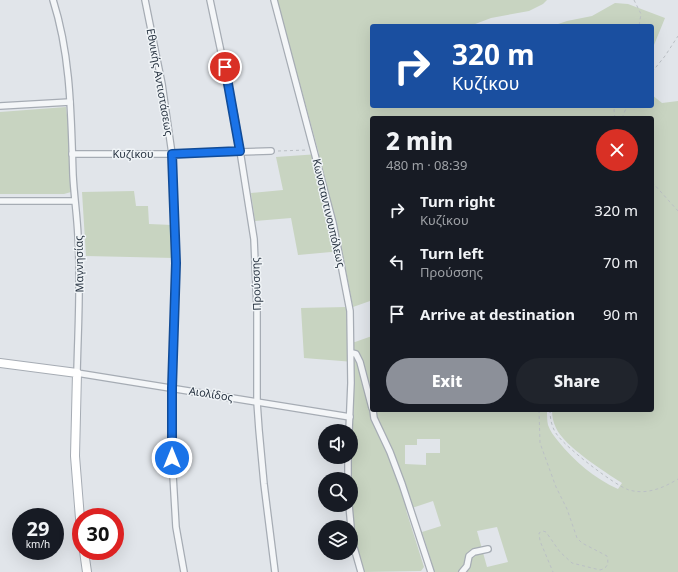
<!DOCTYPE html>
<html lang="en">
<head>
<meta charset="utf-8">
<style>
	:root { --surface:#171b24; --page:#20242c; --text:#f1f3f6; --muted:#9ea1a6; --accent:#8c9099 }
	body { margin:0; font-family:"Noto Sans",sans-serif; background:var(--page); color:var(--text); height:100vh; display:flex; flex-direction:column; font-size:15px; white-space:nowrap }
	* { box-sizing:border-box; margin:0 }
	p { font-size:13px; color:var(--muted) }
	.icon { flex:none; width:22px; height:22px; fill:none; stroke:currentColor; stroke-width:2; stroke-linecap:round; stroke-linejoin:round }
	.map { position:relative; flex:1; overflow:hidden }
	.details { position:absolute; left:370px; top:116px; width:284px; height:296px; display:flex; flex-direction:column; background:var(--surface); border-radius:4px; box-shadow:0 4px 16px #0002 }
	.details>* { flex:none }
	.hud { position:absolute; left:370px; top:24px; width:284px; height:84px; border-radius:4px; box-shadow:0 4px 16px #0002; background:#1a4fa0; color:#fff; overflow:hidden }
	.controls { position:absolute; left:318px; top:424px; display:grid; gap:8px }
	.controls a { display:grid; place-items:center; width:40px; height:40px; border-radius:50%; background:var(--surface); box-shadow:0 4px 16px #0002; font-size:20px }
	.speed { position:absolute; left:12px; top:508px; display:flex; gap:8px; font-size:20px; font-weight:700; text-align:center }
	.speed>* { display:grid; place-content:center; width:52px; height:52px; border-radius:50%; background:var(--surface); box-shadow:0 4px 16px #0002; line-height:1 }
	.speed small { font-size:10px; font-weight:400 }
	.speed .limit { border:6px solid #d22; background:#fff; color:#111 }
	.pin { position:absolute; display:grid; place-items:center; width:34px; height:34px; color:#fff; margin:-17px; border:2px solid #fff; border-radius:50%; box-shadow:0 1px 4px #0007 }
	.me { position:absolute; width:44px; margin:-22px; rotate:0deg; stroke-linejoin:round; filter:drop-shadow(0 0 3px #0008) }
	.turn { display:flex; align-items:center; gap:14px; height:84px; padding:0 16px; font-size:18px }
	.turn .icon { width:52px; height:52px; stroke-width:2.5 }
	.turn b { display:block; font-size:28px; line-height:34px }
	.round { display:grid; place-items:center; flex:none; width:42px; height:42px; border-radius:21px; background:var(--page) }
	.head { display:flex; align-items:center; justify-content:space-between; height:68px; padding:0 16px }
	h1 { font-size:24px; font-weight:800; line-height:30px }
	.cta { display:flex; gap:8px; margin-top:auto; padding:8px 16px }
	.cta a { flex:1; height:46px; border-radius:24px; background:var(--accent); color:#fff; font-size:16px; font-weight:800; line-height:46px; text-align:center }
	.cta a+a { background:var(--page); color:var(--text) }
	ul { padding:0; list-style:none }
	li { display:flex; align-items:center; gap:12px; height:52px; padding:0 16px }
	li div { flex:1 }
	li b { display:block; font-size:15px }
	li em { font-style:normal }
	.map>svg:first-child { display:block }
	.green { fill:#c8d4c1; fill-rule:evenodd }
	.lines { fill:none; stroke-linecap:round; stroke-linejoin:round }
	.street-casing { stroke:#a6acb4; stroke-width:8 }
	.secondary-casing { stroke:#a6acb4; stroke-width:10 }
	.path { stroke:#bbc0c5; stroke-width:1; stroke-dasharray:3 3; stroke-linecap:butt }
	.street { stroke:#f4f6f8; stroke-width:5.5 }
	.secondary { stroke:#fff; stroke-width:8 }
	.route-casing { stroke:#114b97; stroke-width:10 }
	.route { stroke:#1a73e8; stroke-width:7 }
	.labels { text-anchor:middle; stroke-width:3; stroke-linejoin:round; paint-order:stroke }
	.street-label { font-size:11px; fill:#283442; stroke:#f0f4f7 }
</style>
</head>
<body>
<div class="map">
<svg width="678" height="572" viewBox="0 0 678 572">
	<rect width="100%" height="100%" fill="#e1e5ea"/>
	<g class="green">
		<path d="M277,0H547L543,4L529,11L491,18L470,26H372V106H652V95L662,103L678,101V572H432L431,560L422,532L441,526L433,501L406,510L424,567L421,571L364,572C346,523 351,471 353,420C354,401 353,381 354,362L304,358L301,308L346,307L349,341L355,342L372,336V410H547C547,415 547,421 548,425C550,431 554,436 558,441C575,462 594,478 618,489L622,483C605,472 564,446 556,428C553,422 552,416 552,410H652V118H372V307L370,301L353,307L342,251L298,255L291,218L255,221L251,193L283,190L276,157L319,154ZM417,439H440V453H426V465L405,464V445H417ZM497,527L508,562L487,567L477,531Z"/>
		<polygon points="615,3 628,4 665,18 652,50 652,26 552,26 567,21 592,16"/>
		<polygon points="66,107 68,124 71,192 64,194 0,194 0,112"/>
		<polygon points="134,191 136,206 148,206 149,224 172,225 174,258 86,256 82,192"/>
	</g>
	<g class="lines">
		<defs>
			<g id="street">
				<path d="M53,0C71,56 71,116 73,175C74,195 77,215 78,236C81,281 78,327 77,373L350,417"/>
				<polyline points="145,0 162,84 172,154 176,263 172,388 172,458 176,527 184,572"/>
				<polyline points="210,0 234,113 254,239 257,309 257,402 259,430 264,484 275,572"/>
				<polyline points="274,0 333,223 350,311 351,383 349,431"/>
				<polyline points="0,106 70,102"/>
				<polyline points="72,154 172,154 271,151"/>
				<polyline points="0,201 74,201"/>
				<polyline points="352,353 356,354 360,362 372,408"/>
				<polyline points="373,410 374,418 390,452 402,484 431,572"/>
				<polyline points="348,457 348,479"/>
				<polyline points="349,505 351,527"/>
				<polyline points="351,529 353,544 361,572"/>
				<polyline points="462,572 467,566 469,556 474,552 488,549"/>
			</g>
			<g id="secondary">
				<polyline points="0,363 77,373 75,456 81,531"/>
				<polyline points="84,551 87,572"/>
			</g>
		</defs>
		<use href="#street" class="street-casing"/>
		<use href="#secondary" class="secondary-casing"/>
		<g class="path">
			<polyline points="634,0 641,14 639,26"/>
			<polyline points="652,72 665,56 678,36"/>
			<polyline points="615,118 614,110 615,106"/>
			<polyline points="622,118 627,106"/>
			<polyline points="278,151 307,150"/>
			<polyline points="652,182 678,211"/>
			<path d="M539,410L540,443L556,487L567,509L577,538L582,543L607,556C609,563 608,568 600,570L572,563L560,552L546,532L543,531L539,533L540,541L553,572"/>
			<path d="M550,410C550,419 552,429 558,436C568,449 614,485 629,490C647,495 663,488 678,479"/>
		</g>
		<use href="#street" class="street"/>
		<use href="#secondary" class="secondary"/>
	</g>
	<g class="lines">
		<defs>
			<polyline id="route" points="172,458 172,388 176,263 172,154 240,151 225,67"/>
		</defs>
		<use href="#route" class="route-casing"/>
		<use href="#route" class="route"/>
	</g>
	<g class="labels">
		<g class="street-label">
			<text transform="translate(160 82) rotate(80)" y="4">Εθνικής Αντιστάσεως</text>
			<text x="133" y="158">Κυζίκου</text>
			<text transform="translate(329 213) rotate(77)" y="4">Κωνσταντινουπόλεως</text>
			<text transform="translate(79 264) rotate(-91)" y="4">Μαγνησίας</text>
			<text transform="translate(256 284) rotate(-92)" y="4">Προύσσης</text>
			<text transform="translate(211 394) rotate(9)" y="4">Αιολίδος</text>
		</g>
	</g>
</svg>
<div class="controls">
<a><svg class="icon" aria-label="sound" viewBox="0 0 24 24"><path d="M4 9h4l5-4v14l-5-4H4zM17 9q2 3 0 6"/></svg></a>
<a><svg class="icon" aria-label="search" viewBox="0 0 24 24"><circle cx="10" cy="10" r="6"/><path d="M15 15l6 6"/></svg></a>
<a><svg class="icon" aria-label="layers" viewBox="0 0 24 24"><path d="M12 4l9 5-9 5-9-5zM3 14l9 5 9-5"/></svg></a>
</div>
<div class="speed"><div>29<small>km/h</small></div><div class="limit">30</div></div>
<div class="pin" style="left:225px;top:67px;background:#d93025"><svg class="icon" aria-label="arrive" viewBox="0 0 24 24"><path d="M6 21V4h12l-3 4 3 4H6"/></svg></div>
<svg class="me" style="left:172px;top:458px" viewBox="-20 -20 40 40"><circle r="17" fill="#1a73e8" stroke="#fff" stroke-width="3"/><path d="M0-11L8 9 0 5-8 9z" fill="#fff"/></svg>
<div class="hud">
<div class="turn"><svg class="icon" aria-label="right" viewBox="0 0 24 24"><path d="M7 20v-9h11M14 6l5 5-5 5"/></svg><div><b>320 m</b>Κυζίκου</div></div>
</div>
<section class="details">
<div class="head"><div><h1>2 min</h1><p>480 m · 08:39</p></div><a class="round" style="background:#d93025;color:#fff"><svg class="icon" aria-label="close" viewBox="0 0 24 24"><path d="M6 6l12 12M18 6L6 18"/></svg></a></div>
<ul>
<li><svg class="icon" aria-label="right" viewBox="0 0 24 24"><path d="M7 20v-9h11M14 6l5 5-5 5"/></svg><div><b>Turn right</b><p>Κυζίκου</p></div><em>320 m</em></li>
<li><svg class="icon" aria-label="left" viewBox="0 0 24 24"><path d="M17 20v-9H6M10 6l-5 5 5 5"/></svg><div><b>Turn left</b><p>Προύσσης</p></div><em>70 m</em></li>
<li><svg class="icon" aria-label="arrive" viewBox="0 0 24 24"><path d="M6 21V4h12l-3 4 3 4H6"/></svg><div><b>Arrive at destination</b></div><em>90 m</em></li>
</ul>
<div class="cta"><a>Exit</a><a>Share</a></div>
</section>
</div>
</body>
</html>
